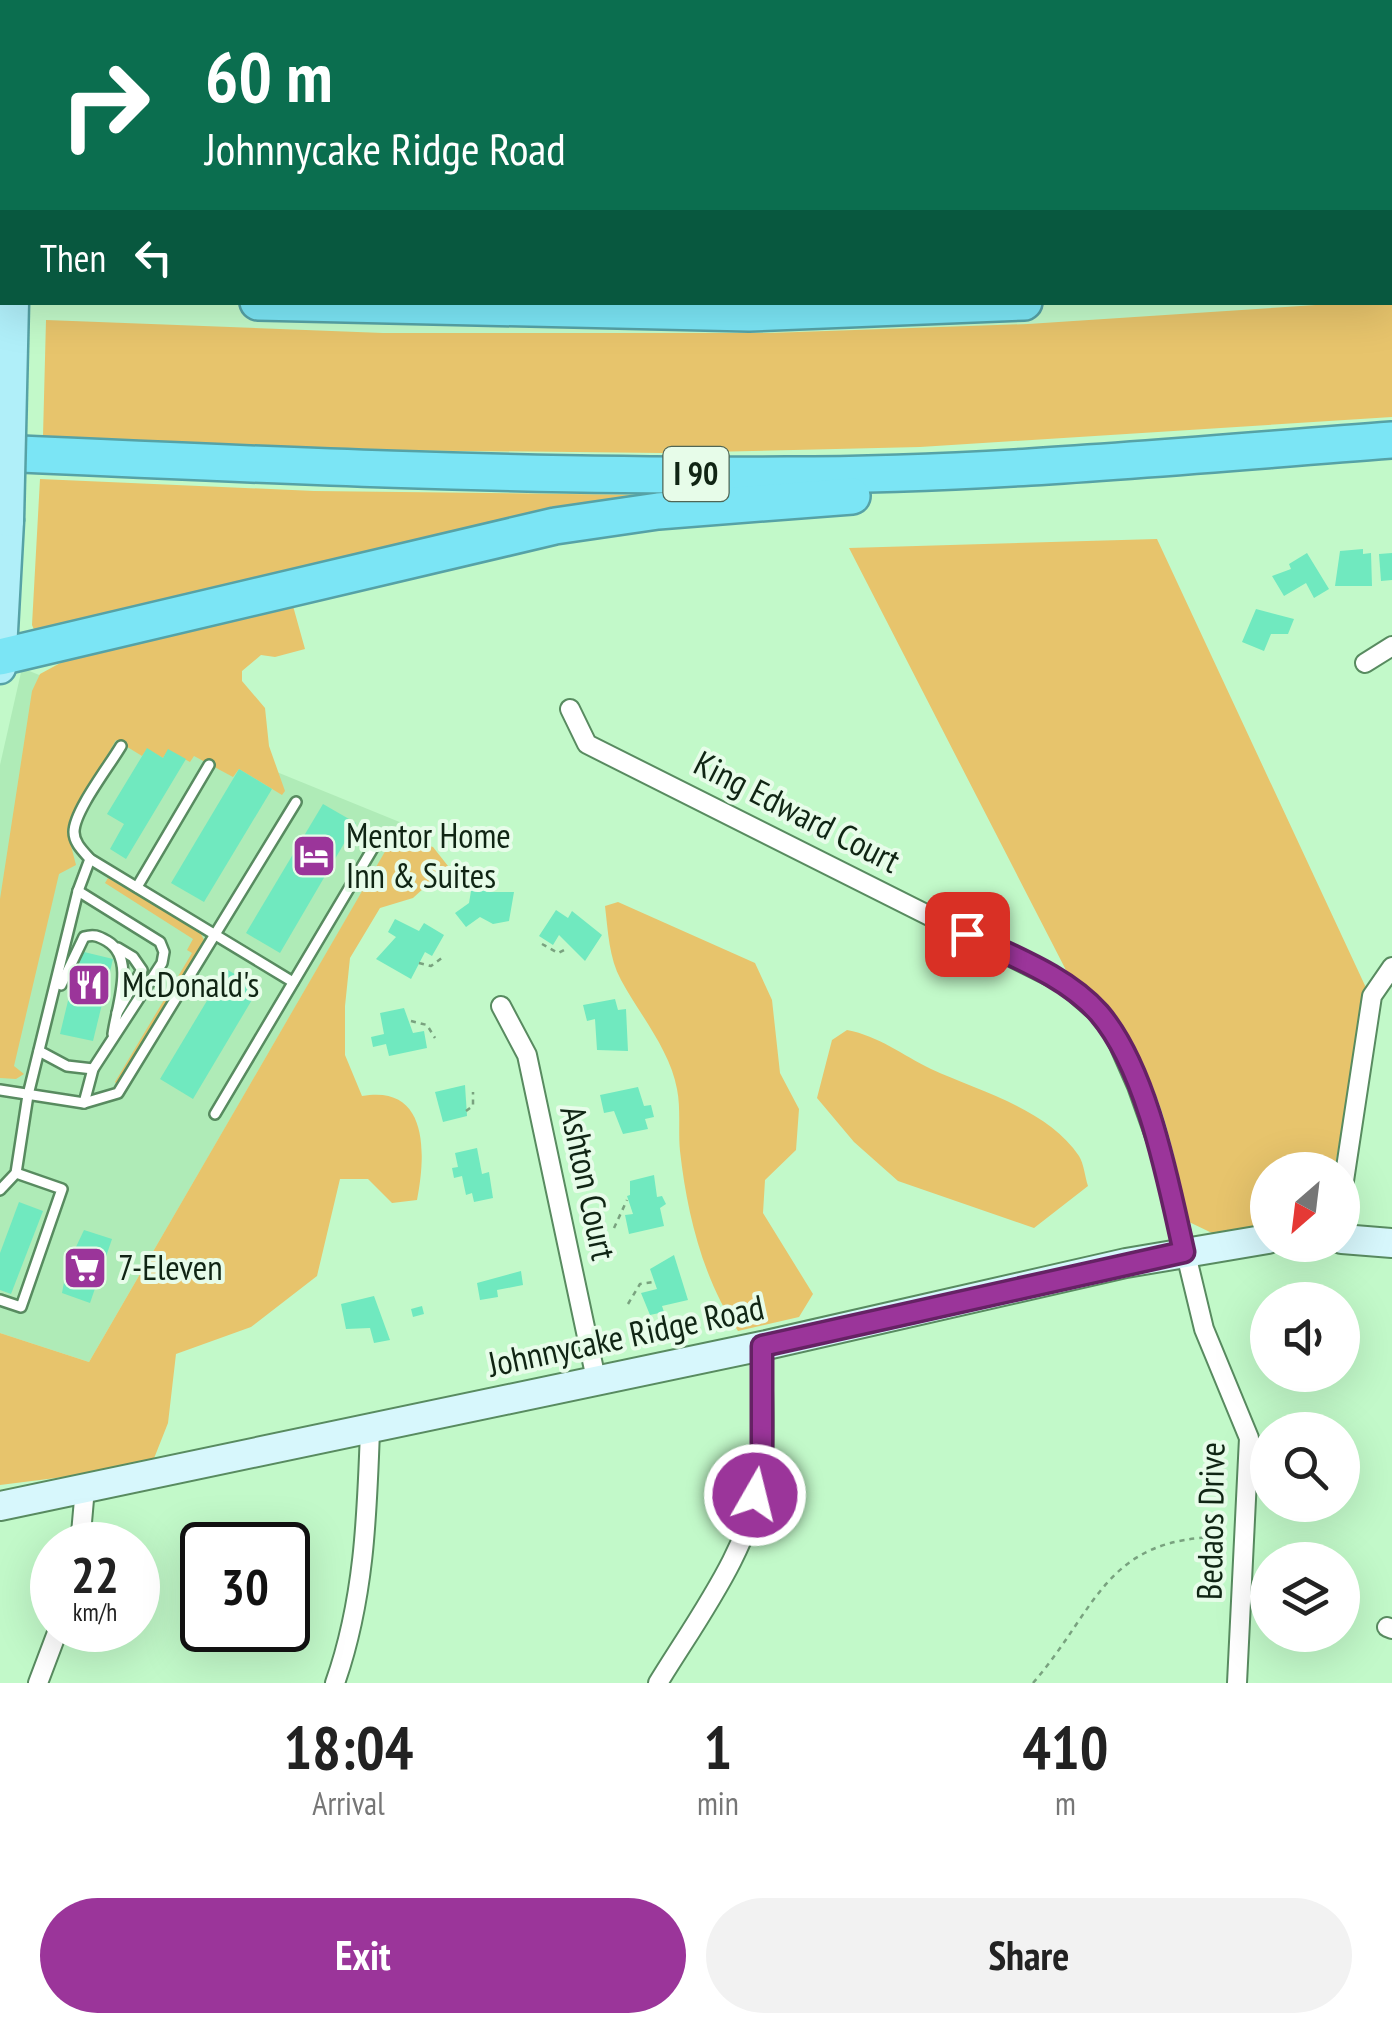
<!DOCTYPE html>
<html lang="en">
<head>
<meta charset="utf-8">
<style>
	:root { --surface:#fff; --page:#f2f2f2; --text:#222; --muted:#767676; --accent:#9b359a }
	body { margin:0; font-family:"PT Sans Narrow",sans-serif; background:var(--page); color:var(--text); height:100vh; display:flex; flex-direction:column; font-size:38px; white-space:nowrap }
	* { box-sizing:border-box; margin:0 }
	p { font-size:32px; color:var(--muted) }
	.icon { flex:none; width:55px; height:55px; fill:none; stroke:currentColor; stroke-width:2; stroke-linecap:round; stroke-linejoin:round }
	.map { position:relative; height:1683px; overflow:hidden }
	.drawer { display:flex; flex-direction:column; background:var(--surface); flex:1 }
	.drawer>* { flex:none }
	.guide { position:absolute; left:0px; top:0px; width:1392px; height:305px; box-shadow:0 10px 40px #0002; background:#0b6e4f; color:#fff; overflow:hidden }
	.needle { width:65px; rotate:208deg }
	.buttons { position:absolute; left:1250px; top:1152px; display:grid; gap:20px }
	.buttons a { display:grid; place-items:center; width:110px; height:110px; border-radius:50%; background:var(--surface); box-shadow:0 10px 40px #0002; font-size:50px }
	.speed { position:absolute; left:30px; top:1522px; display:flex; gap:20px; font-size:50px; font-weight:700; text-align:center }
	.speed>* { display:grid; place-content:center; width:130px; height:130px; border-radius:50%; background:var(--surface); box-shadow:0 10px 40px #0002; line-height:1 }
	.speed small { font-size:25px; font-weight:400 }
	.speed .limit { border:5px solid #111; border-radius:15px; background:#fff; color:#111 }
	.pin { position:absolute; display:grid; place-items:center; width:85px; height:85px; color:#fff; margin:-42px; border-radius:20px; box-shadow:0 5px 15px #0006 }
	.me { position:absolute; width:110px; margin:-55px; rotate:8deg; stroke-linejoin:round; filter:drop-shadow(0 0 8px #0008) }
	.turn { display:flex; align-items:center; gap:35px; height:210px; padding:0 40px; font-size:45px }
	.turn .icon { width:130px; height:130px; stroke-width:2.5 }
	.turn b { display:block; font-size:70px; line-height:85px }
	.then { display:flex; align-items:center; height:95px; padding:0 40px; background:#0003; gap:20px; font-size:38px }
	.eta { display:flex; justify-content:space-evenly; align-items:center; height:170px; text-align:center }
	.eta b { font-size:60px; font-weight:600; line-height:70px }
	.button { display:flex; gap:20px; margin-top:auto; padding:20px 40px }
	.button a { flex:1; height:115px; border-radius:60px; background:var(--accent); color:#fff; font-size:40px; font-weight:600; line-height:115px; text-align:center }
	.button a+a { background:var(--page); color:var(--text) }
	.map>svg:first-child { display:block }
	.built { fill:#afebb7 }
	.green { fill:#e7c46c }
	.building { fill:#70e9bf }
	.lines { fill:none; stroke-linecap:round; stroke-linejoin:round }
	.lane-casing { stroke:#588b60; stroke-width:14 }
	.street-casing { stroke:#588b60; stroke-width:22 }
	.secondary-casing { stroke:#588b60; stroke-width:32 }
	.primary-casing { stroke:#56a2a6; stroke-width:35 }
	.highway-casing { stroke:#56a2a6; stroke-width:40 }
	.path { stroke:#79a27f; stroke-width:2.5; stroke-dasharray:5 5; stroke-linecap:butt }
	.lane { stroke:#fff; stroke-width:9 }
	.street { stroke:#fff; stroke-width:18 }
	.secondary { stroke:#d7f7fc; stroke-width:28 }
	.primary { stroke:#b0eff9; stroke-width:30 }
	.highway { stroke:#7be5f5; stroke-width:35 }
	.primary-bridge-casing { stroke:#56a2a6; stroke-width:35; stroke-linecap:butt }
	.primary-bridge { stroke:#b0eff9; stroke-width:30 }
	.route-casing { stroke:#652264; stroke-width:25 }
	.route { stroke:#9b359a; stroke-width:18 }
	.labels { text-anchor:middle; stroke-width:8; stroke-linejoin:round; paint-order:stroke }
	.shield { fill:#e7fce9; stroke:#506654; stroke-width:2.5 }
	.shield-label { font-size:32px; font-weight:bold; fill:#102514 }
	.street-label { font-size:35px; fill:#102514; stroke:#e7fce9 }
	.poi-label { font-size:35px; fill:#102514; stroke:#e7fce9; text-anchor:start }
</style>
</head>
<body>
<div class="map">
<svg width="1392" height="1683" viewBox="0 0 1392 1683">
	<rect width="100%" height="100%" fill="#c2f9c9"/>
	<g class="built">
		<polygon points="0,0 454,0 455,2 2,2 0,61"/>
		<polygon points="22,668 402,823 89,1362 0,1333 0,765"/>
	</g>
	<g class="green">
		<polygon points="454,0 1061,0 1068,2 455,2"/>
		<polygon points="1128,0 1392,0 1392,223 1390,2"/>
		<polygon points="1392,300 1392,417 920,447 662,453 284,449 43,436 46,320 383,333 770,333 1028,324"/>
		<polygon points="40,479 314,491 648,495 648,502 35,632 32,625"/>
		<path d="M1157,539L1368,992L1334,1170H1268L1267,1230L1212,1233L1187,1221C1172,1132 1149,1030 1069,976L849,548Z"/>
		<polygon points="293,606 305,649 275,657 261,655 242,671 242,681 265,708 269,746 285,791 282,795 239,769 233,777 194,756 190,762 168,750 163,758 147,749 142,756 116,740 70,819 67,830 76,865 59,874 14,1066 24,1074 16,1079 0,1078 0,899 32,691 40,674 64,661"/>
		<path d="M394,836L433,847L448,866L413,898L380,908L350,958L345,1006V1055L362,1096C429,1084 426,1154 417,1200L392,1203L368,1179H340L317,1276L251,1327L176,1354L168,1423L151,1466L0,1485V1333L89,1362Z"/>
		<polygon points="108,878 200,932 204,940 118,1086 115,1082 192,953 187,950 193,939 105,883"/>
		<path d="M618,902L755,963L772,1000L780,1073L799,1109L796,1150L765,1180L763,1213L813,1294L799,1317L738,1331C703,1279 687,1214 680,1151C678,1131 681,1109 677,1089C670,1050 640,1015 621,980C609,958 608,931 605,906Z"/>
		<path d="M847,1030C879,1036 902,1055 931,1069C979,1091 1048,1109 1079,1156C1084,1164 1085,1177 1088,1186L1034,1228L898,1181L854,1142L817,1098L832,1040Z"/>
	</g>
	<g class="building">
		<polygon points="1363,549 1363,554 1371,553 1372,586 1335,586 1340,551"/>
		<polygon points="1307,553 1329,589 1314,598 1306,583 1284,596 1272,576 1291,569 1289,564"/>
		<polygon points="1392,553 1392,580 1381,581 1379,554"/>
		<polygon points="1256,609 1294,619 1288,634 1271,634 1264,651 1242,642"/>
		<polygon points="147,748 163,758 168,749 186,759 126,859 110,849 124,824 107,814"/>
		<polygon points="239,769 272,789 204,902 171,883"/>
		<polygon points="323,804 356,823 280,953 246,933"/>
		<polygon points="472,885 487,888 486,892 514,892 509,921 493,924 480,917 466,927 455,913 469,903"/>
		<polygon points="556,910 568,918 572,911 602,935 585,961 559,935 553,945 539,936"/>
		<polygon points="395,919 419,931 424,923 444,935 432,956 425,952 411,979 376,959 396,937 388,932"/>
		<polygon points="80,951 113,959 93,1041 60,1034"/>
		<polygon points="226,969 259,988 193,1099 160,1079"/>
		<polygon points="615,999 618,1010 626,1009 628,1051 597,1050 595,1019 587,1021 583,1005"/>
		<polygon points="404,1008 413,1033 424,1031 427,1048 389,1056 386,1044 373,1047 371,1037 384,1034 380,1013"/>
		<polygon points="465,1085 467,1116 443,1122 435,1092"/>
		<polygon points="638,1087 644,1106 651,1105 654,1117 645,1119 648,1129 623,1134 614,1111 604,1113 600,1095"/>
		<polygon points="477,1148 482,1174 489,1172 493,1198 474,1202 472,1193 466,1195 462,1176 454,1178 452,1168 458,1167 455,1153"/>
		<polygon points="654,1175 657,1197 662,1196 666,1204 660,1208 664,1226 629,1234 625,1215 633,1214 627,1196 630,1195 630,1181"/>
		<polygon points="19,1202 43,1211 11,1294 0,1290 0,1253"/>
		<polygon points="84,1230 112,1239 90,1303 62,1293 67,1266"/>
		<polygon points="674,1255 688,1300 662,1306 664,1312 650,1315 641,1293 657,1289 650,1269"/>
		<polygon points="521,1271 523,1285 497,1290 498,1297 480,1300 477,1283"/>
		<polygon points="374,1296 390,1340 374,1343 370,1328 346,1329 341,1304"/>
		<polygon points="422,1306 424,1314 413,1317 411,1309"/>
	</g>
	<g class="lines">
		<defs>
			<g id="lane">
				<polyline points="83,0 83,2"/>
				<polyline points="191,0 192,2"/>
				<polyline points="231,0 232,2"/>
				<polyline points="413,2 413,0"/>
				<path d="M121,746C110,765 74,811 74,832C74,843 83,851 90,859L293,982"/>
				<polyline points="137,887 209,765"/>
				<polyline points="78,891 160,942 164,952 162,963 93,1069 84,1103"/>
				<path d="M61,985L84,937C94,934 98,936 107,941C136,958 117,1005 113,1034"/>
				<polyline points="117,1013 142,970 133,957 118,948"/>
				<polyline points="39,1051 67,1066 93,1069"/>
				<polyline points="0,1090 84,1103 118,1093 296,802"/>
				<polyline points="215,1114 379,838"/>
				<polyline points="0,1190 16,1173 28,1095 78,891 90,859"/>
				<polyline points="0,1300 21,1307 62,1189 16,1173"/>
			</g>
			<g id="street">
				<polyline points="1365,663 1392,646"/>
				<polyline points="570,709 587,744 1063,983 1098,1013 1115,1036 1137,1086 1163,1159 1204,1329 1249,1438 1237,1683"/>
				<polyline points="501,1006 527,1055 596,1379"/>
				<polyline points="1342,1194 1372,996 1392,967"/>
				<polyline points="80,1545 85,1488"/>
				<polyline points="1387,1627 1392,1629"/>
				<polyline points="38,1683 58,1630"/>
				<path d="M335,1683C364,1601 367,1517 370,1430"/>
				<path d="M658,1683C697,1619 753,1546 762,1469C766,1429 762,1386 762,1346"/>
			</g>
			<g id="secondary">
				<polyline points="1342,1239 1392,1243"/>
				<polyline points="0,1506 762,1346 1126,1263 1268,1239"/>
			</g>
			<g id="primary">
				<polyline points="1,0 2,19"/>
				<polyline points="0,668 8,521"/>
			</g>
			<g id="highway">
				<polyline points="0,93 2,93"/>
				<polyline points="1390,276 1392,276"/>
				<polyline points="258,302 749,313 1024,302"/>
				<path d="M0,453C262,465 525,477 787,475C989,475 1191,455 1392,440"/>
				<polyline points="0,657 555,526 658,511 852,496"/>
			</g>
		</defs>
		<use href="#lane" class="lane-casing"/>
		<use href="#street" class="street-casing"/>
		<use href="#secondary" class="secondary-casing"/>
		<use href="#primary" class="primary-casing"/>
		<use href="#highway" class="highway-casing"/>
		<g class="path">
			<polyline points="542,944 558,953 568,948"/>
			<polyline points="419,963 431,966 443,957"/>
			<polyline points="411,1021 427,1025 435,1038"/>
			<polyline points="466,1111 473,1106 473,1092"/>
			<polyline points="614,1228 627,1200"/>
			<polyline points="628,1304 640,1284 653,1282"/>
			<path d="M1033,1683C1098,1608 1105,1536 1225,1537"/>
		</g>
		<use href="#lane" class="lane"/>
		<use href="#street" class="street"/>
		<use href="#secondary" class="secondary"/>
		<use href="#primary" class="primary"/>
		<use href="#highway" class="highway"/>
		<defs>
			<polyline id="primary-bridge" points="8,521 13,302"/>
		</defs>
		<use href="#primary-bridge" class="primary-bridge-casing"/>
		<use href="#primary-bridge" class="primary-bridge"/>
	</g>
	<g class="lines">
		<defs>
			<path id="route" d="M755,1495L762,1471V1346L1184,1252C1168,1181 1147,1069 1099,1013C1065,975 1011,956 967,934"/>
		</defs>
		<use href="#route" class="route-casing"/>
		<use href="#route" class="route"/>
	</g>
	<defs>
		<symbol id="hotel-square" viewBox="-11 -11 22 22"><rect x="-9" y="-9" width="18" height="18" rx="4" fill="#9b359a" stroke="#e7fce9"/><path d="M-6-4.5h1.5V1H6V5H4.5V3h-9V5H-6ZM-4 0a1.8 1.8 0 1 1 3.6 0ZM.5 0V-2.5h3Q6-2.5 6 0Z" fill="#fff"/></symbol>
		<symbol id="restaurant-square" viewBox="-11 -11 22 22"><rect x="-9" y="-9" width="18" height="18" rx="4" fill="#9b359a" stroke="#e7fce9"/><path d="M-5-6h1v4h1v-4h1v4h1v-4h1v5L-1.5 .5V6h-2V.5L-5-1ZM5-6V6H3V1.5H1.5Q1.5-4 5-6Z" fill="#fff"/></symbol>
		<symbol id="supermarket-square" viewBox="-11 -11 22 22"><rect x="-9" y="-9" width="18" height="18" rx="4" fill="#9b359a" stroke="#e7fce9"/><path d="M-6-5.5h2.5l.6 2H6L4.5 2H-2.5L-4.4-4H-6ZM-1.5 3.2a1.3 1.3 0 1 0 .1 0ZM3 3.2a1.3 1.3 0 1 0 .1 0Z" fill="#fff"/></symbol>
	</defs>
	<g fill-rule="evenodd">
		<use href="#hotel-square" x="289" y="831" width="50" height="50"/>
		<use href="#restaurant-square" x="64" y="960" width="50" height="50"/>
		<use href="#supermarket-square" x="60" y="1243" width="50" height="50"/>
	</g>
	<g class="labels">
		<rect class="shield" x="663.5" y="447" width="65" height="54" rx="8"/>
		<g class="shield-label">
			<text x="696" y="485">I 90</text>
		</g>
		<g class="street-label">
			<text transform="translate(797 812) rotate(27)" y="12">King Edward Court</text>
			<text transform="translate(588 1183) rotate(78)" y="12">Ashton Court</text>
			<text transform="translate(626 1336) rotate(-12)" y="12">Johnnycake Ridge Road</text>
			<text transform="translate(1211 1521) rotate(-89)" y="12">Bedaos Drive</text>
		</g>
		<g class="poi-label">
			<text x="346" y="848">Mentor Home<tspan x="346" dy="40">Inn &amp; Suites</tspan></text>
			<text x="122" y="997">McDonald's</text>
			<text x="118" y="1280">7-Eleven</text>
		</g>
	</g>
</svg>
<div class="buttons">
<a><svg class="needle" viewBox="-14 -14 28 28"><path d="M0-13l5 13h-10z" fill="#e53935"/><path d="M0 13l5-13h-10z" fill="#767676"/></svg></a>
<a><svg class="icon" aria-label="sound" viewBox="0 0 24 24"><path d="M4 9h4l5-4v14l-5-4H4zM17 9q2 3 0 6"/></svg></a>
<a><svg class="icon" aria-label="search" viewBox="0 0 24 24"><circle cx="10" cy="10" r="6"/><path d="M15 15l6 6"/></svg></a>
<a><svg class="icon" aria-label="layers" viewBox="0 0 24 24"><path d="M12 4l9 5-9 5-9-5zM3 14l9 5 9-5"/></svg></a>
</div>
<div class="speed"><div>22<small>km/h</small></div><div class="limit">30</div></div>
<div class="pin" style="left:967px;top:934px;background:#d93025"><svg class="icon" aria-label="arrive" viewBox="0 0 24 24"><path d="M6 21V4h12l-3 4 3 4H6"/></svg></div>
<svg class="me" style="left:755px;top:1495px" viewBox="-20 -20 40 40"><circle r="17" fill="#9b359a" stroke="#fff" stroke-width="3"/><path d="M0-11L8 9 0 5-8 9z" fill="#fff"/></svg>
<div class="guide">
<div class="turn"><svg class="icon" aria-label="right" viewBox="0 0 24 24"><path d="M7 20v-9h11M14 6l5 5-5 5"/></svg><div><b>60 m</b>Johnnycake Ridge Road</div></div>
<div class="then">Then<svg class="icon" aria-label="left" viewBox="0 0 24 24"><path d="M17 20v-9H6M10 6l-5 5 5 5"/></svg></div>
</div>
</div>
<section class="drawer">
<div class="eta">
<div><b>18:04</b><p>Arrival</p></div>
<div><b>1</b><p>min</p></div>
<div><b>410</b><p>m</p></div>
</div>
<div class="button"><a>Exit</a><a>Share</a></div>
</section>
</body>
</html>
